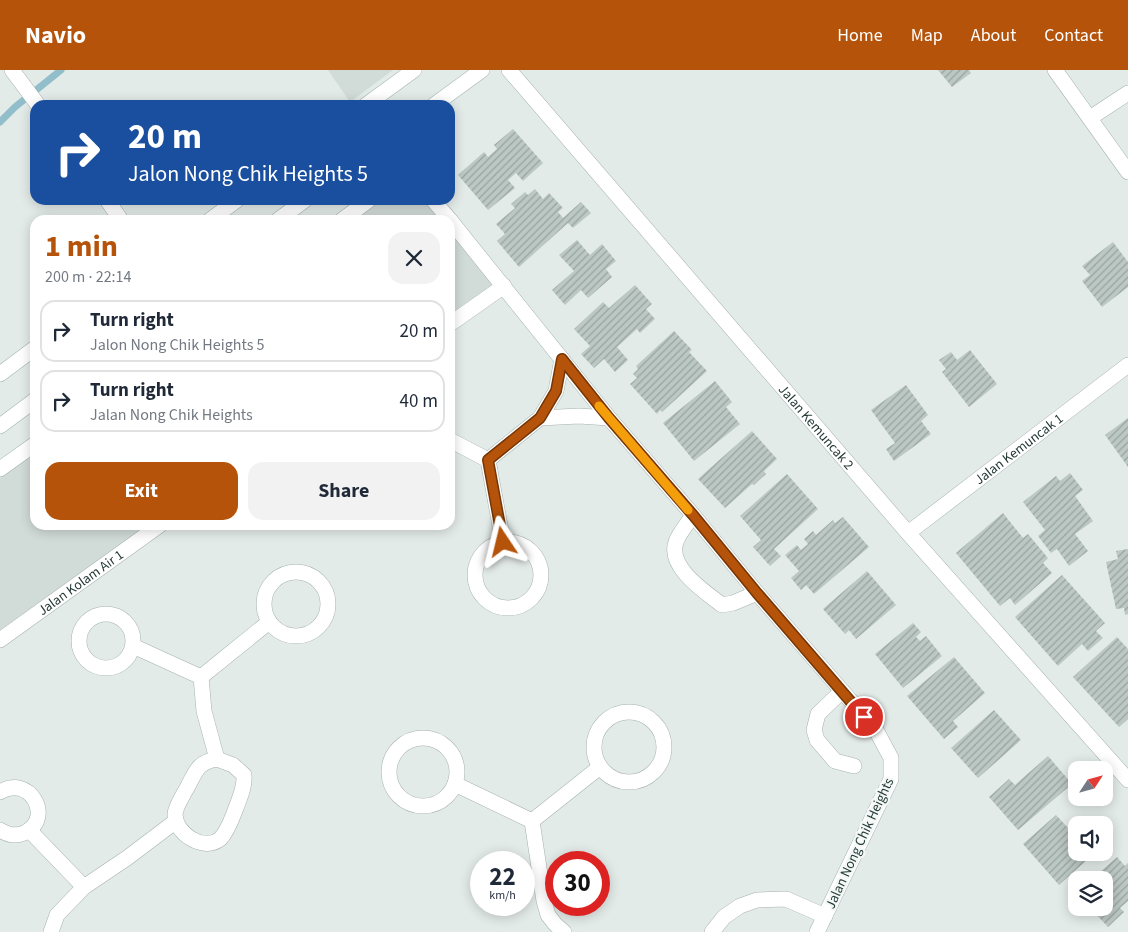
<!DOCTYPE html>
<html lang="en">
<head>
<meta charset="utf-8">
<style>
	:root { --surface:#fff; --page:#f2f2f3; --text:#1f2937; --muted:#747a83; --line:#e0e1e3; --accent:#b45309 }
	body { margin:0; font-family:"Source Sans 3",sans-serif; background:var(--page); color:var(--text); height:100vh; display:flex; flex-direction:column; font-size:19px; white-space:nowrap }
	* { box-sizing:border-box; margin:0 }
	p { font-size:16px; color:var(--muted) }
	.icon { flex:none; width:28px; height:28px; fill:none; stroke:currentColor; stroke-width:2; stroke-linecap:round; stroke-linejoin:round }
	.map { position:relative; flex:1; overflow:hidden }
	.panel { position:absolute; left:30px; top:145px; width:425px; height:315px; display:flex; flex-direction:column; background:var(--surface); border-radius:15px; box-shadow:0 2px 12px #0003 }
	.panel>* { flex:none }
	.guide { position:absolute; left:30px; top:30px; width:425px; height:105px; border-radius:15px; box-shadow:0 2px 12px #0003; background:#1a4fa0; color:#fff; overflow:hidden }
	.needle { width:32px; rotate:54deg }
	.buttons { position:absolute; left:1068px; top:691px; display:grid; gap:10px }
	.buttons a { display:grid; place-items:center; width:45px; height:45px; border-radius:10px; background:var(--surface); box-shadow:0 2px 12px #0003; font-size:25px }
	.speed { position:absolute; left:470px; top:781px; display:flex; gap:10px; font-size:25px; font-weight:700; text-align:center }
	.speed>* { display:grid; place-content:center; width:65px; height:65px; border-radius:50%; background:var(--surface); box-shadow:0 2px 12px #0003; line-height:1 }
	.speed small { font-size:12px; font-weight:400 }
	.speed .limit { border:8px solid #d22; background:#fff; color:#111 }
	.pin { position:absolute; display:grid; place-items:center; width:42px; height:42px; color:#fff; margin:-21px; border:2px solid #fff; border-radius:50%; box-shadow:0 1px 5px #0007 }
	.me { position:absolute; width:55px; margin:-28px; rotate:350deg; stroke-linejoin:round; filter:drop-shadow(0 0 4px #0008) }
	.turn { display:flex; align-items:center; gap:18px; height:105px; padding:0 15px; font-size:22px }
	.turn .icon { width:65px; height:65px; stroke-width:2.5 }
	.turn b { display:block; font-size:35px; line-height:42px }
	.round { display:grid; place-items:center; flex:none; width:52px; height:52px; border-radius:15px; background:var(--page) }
	.headline { display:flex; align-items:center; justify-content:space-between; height:85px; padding:0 15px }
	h1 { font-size:30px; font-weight:700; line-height:38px; color:var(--accent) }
	.cta { display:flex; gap:10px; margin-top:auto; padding:10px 15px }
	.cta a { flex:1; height:58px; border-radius:15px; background:var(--accent); color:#fff; font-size:20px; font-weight:700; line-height:58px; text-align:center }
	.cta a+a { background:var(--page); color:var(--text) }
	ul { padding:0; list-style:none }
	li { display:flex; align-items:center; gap:15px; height:62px; margin:0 10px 8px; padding:0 5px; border:2px solid var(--line); border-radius:15px }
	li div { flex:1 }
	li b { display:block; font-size:19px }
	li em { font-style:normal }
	header { display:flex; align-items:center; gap:30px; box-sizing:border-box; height:70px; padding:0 25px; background:var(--accent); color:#fff }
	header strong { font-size:24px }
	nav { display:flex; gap:28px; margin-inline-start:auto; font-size:18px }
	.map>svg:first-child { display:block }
	.built { fill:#d1dbd7 }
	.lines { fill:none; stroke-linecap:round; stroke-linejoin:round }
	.stream { stroke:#91beca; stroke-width:7 }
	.building { fill:url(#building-hatch) }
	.street-casing { stroke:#a6b2af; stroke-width:16 }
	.secondary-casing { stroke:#a3b6b0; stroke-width:16 }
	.street { stroke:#fff; stroke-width:15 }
	.secondary { stroke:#fff; stroke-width:15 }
	.route-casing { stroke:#753606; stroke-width:12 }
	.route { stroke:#b45309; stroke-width:9 }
	.slow { stroke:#f59e0b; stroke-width:9 }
	.labels { text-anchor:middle; stroke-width:4.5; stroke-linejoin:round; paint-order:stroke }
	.street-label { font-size:14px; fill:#253a36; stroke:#f3f8f6 }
</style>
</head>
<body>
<header>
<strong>Navio</strong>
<nav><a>Home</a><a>Map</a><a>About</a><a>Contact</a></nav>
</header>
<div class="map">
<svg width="1128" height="862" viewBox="0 0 1128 862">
	<defs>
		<pattern id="building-hatch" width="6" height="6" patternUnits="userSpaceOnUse" patternTransform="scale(1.25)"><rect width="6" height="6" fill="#bcc8c4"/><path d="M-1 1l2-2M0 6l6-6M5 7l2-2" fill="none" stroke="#99a3a0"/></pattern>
	</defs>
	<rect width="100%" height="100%" fill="#e3ebe8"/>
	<g class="built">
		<polygon points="328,0 393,0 350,32"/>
		<polygon points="382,130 424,130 440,150 355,150"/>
		<polygon points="450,162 493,214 450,244"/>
		<polygon points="35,383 35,455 150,455 0,560 0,408"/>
	</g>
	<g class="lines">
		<polyline class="stream" points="0,52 15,37 61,0"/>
	</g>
	<g class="building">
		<polygon points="938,0 969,0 971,3 952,17"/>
		<polygon points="513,59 543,93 523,111 516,103 508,110 515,118 488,140 458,105 484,82 488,87 497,79 494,75"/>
		<polygon points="535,119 543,129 549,123 563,138 558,142 563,148 581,132 591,143 573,158 568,153 519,197 497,171 505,164 496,154 515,138 511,134 525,122 528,125"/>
		<polygon points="577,170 590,185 602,174 616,191 606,199 612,207 588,228 581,220 565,235 552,220 574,201 559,185"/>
		<polygon points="1113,172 1128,192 1128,217 1102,237 1082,211 1090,205 1082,196"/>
		<polygon points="635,215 652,234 646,239 655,249 640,263 637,259 617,277 628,290 615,302 604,289 594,298 581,284 590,276 574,259 603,232 609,238"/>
		<polygon points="674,261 692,280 689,282 707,301 662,342 660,340 657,344 630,314 637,308 633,304 638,299 636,296"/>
		<polygon points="970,280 997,314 969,337 942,302 946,299 939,290 951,282 957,290"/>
		<polygon points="715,311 732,332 726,337 740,354 694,391 663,353"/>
		<polygon points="906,315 928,345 921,351 931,364 894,391 886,379 895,373 871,340"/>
		<polygon points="1128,348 1128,397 1105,365"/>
		<polygon points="752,361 777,389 764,401 766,404 754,415 752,414 725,438 698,409"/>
		<polygon points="1070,403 1083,420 1075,426 1093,451 1075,464 1088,481 1069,496 1057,479 1051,483 1038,466 1045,460 1023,432 1056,406 1060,411"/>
		<polygon points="787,404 818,439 774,479 781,486 770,496 753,477 761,470 740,446"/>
		<polygon points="1003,443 1023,468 1028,464 1048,488 1043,493 1052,503 1015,535 1010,528 1000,536 956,483"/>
		<polygon points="843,447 869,477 814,524 806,515 801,520 791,508 799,501 785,485 797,475 801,480 808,474 804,469 813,461 816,465 833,450 835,453"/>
		<polygon points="1128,479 1128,544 1125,545 1124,538 1116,539 1106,492 1118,489 1116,481"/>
		<polygon points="867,501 896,535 856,569 849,560 845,564 823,539"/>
		<polygon points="1062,505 1105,553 1096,561 1103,568 1088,581 1082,574 1058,596 1015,547"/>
		<polygon points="913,553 921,562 916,567 920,571 926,566 942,586 903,618 875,584"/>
		<polygon points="1117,567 1128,579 1128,649 1119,657 1073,607"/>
		<polygon points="954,587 985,623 953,651 958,657 944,669 907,626"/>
		<polygon points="994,640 1021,670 978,708 951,678"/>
		<polygon points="1048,686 1072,714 1018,760 989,727 1009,709 1015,715"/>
		<polygon points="1056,745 1071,761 1076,757 1076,782 1096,782 1059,815 1023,774"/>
		<polygon points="1117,787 1125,796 1128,793 1128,831 1120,838 1124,842 1108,857 1090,838 1104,838 1104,810 1091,810"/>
	</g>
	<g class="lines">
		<defs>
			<g id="street">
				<polyline points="12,0 38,35"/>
				<path id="s1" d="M509,0L908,463L1128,710"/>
				<polyline points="1055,0 1128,102"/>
				<polyline points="1090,48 1128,23"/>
				<polyline points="107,130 121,150"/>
				<polyline points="433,130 450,150"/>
				<polyline points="342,150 369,130"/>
				<polyline points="450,150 609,348 693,445 757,523 876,660 891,688 891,709 817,862"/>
				<polyline points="450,254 504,216"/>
				<polyline points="540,348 579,346 609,348"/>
				<polyline points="450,370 488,390"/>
				<polyline points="488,390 540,348 556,321 562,289"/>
				<polyline points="488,390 503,472"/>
				<polyline points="0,399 35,374"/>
				<path d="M693,445C688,453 679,463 676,472C667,497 705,522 722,535L733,533L757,523"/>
				<path id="s2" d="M908,463L1128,295"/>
				<circle cx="508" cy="505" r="33"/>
				<circle cx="296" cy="534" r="32"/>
				<circle cx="106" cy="571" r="27"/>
				<path id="s3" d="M0,570L160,455"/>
				<polyline points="133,576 201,607"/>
				<polyline points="201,607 269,552"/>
				<polyline points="201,607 204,641 217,689"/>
				<polyline points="842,621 818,644 814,660 817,670 835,691 854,696"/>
				<circle cx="629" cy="677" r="35"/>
				<circle cx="423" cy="702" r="34"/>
				<path d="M217,689L233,695L244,705C245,717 240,727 236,738C232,748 228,761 220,769C204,782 175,764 175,744C176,735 184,724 188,716C196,701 198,692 217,689Z"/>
				<polyline points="455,714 532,751"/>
				<path d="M0,722C29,704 54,747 26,762C17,767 8,765 0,760"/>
				<polyline points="532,751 544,831 548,845 555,854 564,862"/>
				<polyline points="532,751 600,697"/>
				<polyline points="29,760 84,817"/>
				<polyline points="51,862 57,845 84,817 127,788 176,751"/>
				<polyline points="712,862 724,847 740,836 757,830 786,829 825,846"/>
			</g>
			<g id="secondary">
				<polyline points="366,35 414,0"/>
				<polyline points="434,35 482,0"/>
				<polyline points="210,150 237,130"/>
				<polyline points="278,150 305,130"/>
				<polyline points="0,304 35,278"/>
				<polyline points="0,356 35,330"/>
			</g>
		</defs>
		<use href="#street" class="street-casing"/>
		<use href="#secondary" class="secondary-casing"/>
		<use href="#street" class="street"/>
		<use href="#secondary" class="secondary"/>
	</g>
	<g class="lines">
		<defs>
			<polyline id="route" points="503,472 488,390 540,348 556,321 562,289 609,348 693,445 757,523 864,647"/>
		</defs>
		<use href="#route" class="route-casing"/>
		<use href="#route" class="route"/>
		<polyline class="slow" points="599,336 688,440"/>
	</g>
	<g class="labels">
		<g class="street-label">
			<text dy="5" stroke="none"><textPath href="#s1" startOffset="471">Jalan Kemuncak 2</textPath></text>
			<text dy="5" stroke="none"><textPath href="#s2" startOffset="139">Jalan Kemuncak 1</textPath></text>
			<text dy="5" stroke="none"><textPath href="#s3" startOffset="99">Jalan Kolam Air 1</textPath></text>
			<text transform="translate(859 773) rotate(-65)" y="5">Jalan Nong Chik Heights</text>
		</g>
	</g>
</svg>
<div class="buttons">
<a><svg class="needle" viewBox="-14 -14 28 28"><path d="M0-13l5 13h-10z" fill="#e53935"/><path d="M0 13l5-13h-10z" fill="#747a83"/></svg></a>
<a><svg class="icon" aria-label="sound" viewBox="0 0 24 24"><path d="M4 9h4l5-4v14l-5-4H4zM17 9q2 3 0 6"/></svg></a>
<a><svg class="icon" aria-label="layers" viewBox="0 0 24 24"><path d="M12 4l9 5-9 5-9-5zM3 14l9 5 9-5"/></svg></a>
</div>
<div class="speed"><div>22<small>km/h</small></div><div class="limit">30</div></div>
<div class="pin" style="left:864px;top:647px;background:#d93025"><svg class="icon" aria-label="arrive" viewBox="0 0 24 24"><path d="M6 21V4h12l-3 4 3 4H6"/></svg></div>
<svg class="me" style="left:503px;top:472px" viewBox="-20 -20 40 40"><path d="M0-17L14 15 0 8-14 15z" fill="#b45309" stroke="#fff" stroke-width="4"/></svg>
<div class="guide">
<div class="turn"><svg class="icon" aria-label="right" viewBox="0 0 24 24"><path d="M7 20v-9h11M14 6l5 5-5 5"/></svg><div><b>20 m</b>Jalon Nong Chik Heights 5</div></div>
</div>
<section class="panel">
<div class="headline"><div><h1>1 min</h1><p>200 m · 22:14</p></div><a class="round"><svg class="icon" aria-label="close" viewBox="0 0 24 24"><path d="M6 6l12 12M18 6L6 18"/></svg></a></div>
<ul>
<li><svg class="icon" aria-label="right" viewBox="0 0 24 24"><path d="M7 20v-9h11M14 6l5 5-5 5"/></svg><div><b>Turn right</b><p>Jalon Nong Chik Heights 5</p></div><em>20 m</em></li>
<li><svg class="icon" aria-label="right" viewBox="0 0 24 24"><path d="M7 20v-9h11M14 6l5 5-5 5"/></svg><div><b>Turn right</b><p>Jalan Nong Chik Heights</p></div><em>40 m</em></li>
</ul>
<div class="cta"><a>Exit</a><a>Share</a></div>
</section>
</div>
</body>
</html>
